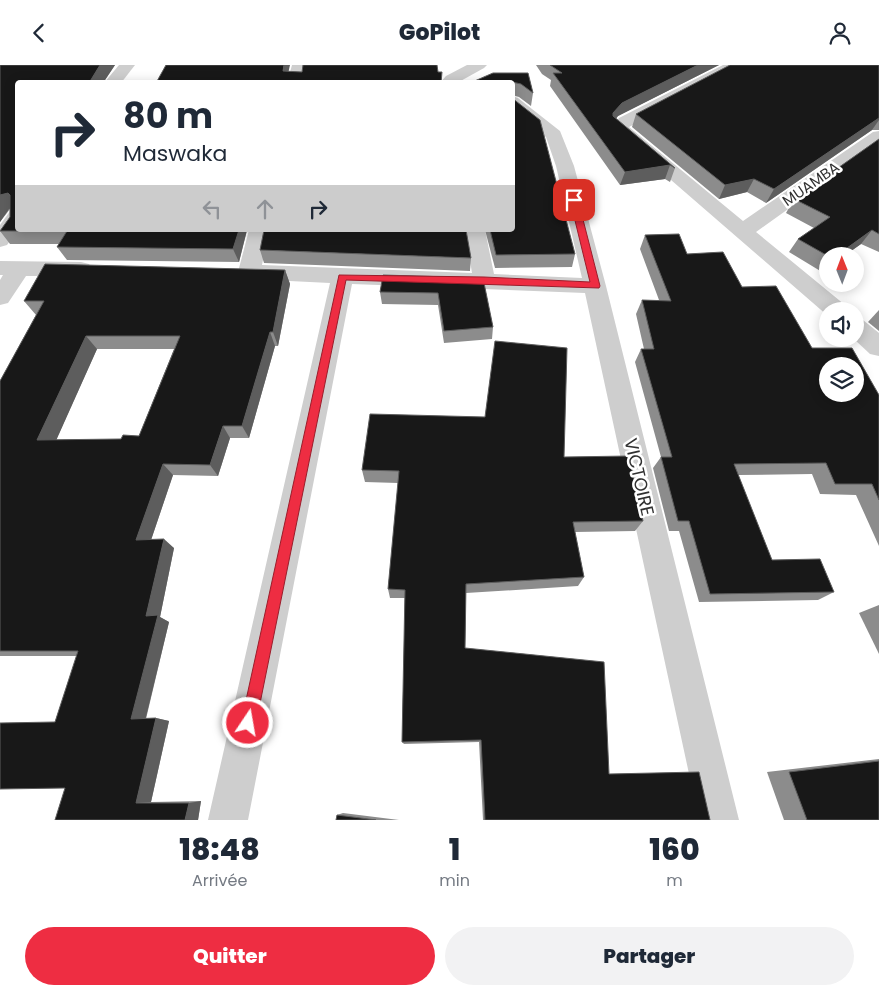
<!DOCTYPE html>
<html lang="fr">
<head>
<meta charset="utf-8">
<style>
	:root { --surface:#fff; --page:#f2f2f3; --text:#1f2937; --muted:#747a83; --accent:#ee2d42 }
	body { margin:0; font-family:Poppins,sans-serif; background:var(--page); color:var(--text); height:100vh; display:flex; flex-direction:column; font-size:19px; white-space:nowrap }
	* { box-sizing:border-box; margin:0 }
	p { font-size:16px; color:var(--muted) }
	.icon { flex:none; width:28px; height:28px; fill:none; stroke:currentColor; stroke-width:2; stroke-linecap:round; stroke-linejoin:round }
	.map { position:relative; height:755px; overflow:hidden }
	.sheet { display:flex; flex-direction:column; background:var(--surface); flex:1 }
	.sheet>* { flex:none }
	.hud { position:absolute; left:15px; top:15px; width:500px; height:152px; border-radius:5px; box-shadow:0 2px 12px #0003; background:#fff; color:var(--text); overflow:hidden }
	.needle { width:32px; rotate:359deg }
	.buttons { position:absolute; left:819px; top:182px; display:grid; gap:10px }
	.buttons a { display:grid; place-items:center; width:45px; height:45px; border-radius:50%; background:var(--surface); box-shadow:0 2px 12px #0003; font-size:25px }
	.pin { position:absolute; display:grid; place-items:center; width:42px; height:42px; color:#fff; margin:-21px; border-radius:10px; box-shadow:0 2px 8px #0006 }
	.me { position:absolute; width:55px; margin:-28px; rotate:12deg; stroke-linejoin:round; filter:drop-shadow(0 0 4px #0008) }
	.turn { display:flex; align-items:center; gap:18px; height:105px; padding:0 25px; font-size:22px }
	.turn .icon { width:65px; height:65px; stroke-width:2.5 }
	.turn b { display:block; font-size:35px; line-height:42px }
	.lanes { display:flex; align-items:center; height:48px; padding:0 25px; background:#0003; justify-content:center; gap:25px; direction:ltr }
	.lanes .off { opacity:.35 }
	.eta { display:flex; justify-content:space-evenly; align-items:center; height:85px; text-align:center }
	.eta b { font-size:30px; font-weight:800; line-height:35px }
	.cta { display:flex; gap:10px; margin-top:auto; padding:10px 25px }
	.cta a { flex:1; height:58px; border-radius:30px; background:var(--accent); color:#fff; font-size:20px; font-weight:800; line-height:58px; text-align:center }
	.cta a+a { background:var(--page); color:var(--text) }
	header { display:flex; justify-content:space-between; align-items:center; height:65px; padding:0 25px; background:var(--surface); font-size:22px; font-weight:800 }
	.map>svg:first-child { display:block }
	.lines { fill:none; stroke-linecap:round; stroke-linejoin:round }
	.minor { fill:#cecece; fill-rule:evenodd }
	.wall { fill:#8c8c8c; fill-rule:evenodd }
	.shaded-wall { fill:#5d5d5d }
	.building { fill:#181818; stroke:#5d5d5d; fill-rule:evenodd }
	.route { fill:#ee2d42; stroke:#9b1d2b }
	.labels { text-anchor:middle; stroke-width:5; stroke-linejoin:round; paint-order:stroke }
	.far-street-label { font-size:15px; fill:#313131; stroke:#fff }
	.street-label { font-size:18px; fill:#313131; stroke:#fff }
</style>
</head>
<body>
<header><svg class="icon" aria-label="back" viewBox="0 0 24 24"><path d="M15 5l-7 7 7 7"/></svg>GoPilot<svg class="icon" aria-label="person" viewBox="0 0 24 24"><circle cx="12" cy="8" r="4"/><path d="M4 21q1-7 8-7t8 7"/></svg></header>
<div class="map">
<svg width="879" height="755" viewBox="0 0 879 755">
	<rect width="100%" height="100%" fill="#fff"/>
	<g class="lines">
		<g class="minor">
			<polygon points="119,0 135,0 121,18 104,18"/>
			<polygon points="292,0 308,0 303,18 287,18"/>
			<polygon points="467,0 487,0 484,3 457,18 440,18 446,11"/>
			<polygon points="723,0 743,0 740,3 629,62 743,156 873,67 879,66 879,79 756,167 845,240 848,246 828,246 828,251 611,63 619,53"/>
			<polygon points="512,31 518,33 560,66 574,101 606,221 739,755 699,755 585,228 352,219 248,755 208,755 330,218 249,214 241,212 238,207 249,165 269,165 262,200 472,208 465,165 485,165 494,209 582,213 556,101 546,72 512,45"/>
			<polygon points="18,143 18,165 7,180 0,182 0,160 11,145"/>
			<polygon points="0,196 81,197 89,199 92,204 89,209 81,211 26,211 8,238 0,240 0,215 3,210 0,210"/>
			<polygon points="855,252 863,255 879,268 879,291 870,289 854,274"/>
		</g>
	</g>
	<g class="wall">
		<polygon points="0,0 115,0 103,18 18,18 18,165 247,165 239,197 67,195 57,182 59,179 10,179 0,166 10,152 10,144 0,157"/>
		<polygon points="536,0 719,0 618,51 616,53 675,103 670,117 665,114 620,120 550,21 551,15 542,9"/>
		<polygon points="879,0 879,65 872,65 766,138 747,127 719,134 632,62 636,49"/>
		<polygon points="528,8 533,28 531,41 519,32 512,30 512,18 470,18"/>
		<polygon points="879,74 879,187 861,179 844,191 828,191 828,203 822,207 789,187 798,174 814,163 786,148 794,134"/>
		<polygon points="485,165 512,165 575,189 572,202 495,203"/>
		<polygon points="645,170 687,189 742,222 812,283 879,330 879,481 856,430 820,429 812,409 738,410 772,495 834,527 818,535 699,537 679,466 669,466 653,403 661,392 635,297 641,284 644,284 636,249 642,235 659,235 640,184"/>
		<polygon points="260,185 471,193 470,206 264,198"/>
		<path d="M285,205L290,219L278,281H275L249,373H230L218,411L173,410L151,475L174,483L160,552L169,557L146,654L156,653L169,656L151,737L201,736L198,755L65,723L55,657L77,591H0V316L36,250L24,236ZM97,284H174L139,371L121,374L56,375Z"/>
		<polygon points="483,213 493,262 492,274 444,278 438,240 382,239 380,227"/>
		<polygon points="879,245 879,266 868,257"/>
		<polygon points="564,392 643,456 635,466 575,467 584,512 578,521 466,528 465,583 609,709 710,755 483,755 479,677 404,679 402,677 405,533 390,533 388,524 398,418 365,417 362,405"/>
		<polygon points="879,540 879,589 859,548"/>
		<polygon points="879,694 879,755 784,755 767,707"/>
		<polygon points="343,748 399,755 336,755 337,750"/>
	</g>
	<g class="shaded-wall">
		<polygon points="100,0 115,0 103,18 89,18"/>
		<polygon points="284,0 290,0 286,18 283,6"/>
		<polygon points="698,0 719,0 618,51 610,62 613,48 622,38"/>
		<polygon points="879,53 879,55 872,65 766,138 774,124"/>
		<polygon points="670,100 665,114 620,120 625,107"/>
		<polygon points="754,114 747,127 719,134 725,120"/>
		<polygon points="8,128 17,141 9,144 0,157 0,130"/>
		<polygon points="239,165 247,165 239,197 233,184"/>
		<polygon points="872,165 861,179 844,191 836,191"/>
		<polygon points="828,200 828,203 822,207"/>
		<polygon points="285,205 290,219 278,281 273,267"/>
		<polygon points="270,267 275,281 249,373 242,361"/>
		<polygon points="86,271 97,284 51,387 37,375"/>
		<polygon points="223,361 230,373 218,411 210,400"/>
		<polygon points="163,399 173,410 148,484 136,475"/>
		<polygon points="164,474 174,483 160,552 169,557 145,656 131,654 146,551"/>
		<polygon points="156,653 169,656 151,737 136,738"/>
		<polygon points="201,736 198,755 185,755 189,738"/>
	</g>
	<g class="building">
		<polygon points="0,0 100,0 89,18 18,18 18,165 239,165 233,184 57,182 67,166 0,166 10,152 10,130 8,128 0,130"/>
		<polygon points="166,0 284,0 283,6 302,7 303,0 437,0 438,7 442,7 441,18 156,18"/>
		<polygon points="550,0 698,0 622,38 613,48 613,51 675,103 670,100 625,107 553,8 562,8"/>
		<polygon points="730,0 879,0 879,53 774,124 754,114 725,120 636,49"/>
		<polygon points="493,8 528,8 533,28 521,19 512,17 512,18 470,18"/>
		<polygon points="512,33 540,55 575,189 496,190 490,165 512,165"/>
		<polygon points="879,74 879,169 872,165 836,191 828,191 798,174 830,152 794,134"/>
		<polygon points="264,165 466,165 471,193 260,185"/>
		<path d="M679,169L687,189L723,187L742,222L776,221L812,283H852L879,330V435L872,419H835L826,398L734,399L772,495L820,494L834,527L710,529L689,456H678L661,392H672L641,284H654L642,235L671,236L645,170ZM828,301H855V329H828Z"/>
		<path d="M45,199L285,205L273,267H270L242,361H223L210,400L163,399L136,475L164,474L146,551L158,550L131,654L156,653L136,738H189L185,755H55L65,723L0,724V658L55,657L78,586H0V316L44,236H24ZM86,271H180L139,371L123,370L121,374L37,375Z"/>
		<polygon points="383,210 483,213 493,262 444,266 438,228 380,227"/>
		<polygon points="495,276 567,283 564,392 629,391 643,456 573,457 584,512 466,519 465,583 604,597 609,709 699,707 710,755 485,755 481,675 402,677 405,525 388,524 399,406 362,405 370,349 485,352"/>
		<polygon points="879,696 879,755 807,755 789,707"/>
		<polygon points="337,750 376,755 336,755"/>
	</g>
	<polygon class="route" points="571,133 578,135 600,221 599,223 346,215 256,658 254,663 248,666 243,663 241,658 339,210 484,212 590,217 570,135"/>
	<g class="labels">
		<g class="far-street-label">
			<text transform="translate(811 119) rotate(-35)" y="5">MUAMBA</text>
		</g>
		<g class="street-label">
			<text transform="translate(639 412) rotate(77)" y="6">VICTOIRE</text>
		</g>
	</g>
</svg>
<div class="buttons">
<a><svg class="needle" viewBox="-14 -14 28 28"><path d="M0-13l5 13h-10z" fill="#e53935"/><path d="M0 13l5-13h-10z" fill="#747a83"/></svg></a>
<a><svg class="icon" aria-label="sound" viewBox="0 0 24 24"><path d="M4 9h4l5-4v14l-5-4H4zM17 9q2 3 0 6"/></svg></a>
<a><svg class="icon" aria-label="layers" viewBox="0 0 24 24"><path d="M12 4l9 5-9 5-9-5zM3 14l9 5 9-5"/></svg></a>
</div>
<div class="pin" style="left:574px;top:135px;background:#d93025"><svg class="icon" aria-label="arrive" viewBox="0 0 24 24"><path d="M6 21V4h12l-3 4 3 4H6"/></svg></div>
<svg class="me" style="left:248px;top:658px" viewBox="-20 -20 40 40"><circle r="17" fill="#ee2d42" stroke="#fff" stroke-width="3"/><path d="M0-11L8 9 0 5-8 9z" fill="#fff"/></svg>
<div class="hud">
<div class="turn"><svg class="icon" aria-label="right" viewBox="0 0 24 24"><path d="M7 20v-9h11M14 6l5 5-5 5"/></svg><div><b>80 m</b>Maswaka</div></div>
<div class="lanes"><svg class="icon off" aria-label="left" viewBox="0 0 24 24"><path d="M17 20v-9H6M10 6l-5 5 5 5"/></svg><svg class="icon off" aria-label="ahead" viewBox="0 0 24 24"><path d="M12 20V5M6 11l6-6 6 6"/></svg><svg class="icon" aria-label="right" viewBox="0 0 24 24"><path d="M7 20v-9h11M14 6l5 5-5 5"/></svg></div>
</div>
</div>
<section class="sheet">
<div class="eta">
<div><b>18:48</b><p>Arrivée</p></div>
<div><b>1</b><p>min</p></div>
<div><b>160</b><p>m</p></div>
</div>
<div class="cta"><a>Quitter</a><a>Partager</a></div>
</section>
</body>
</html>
